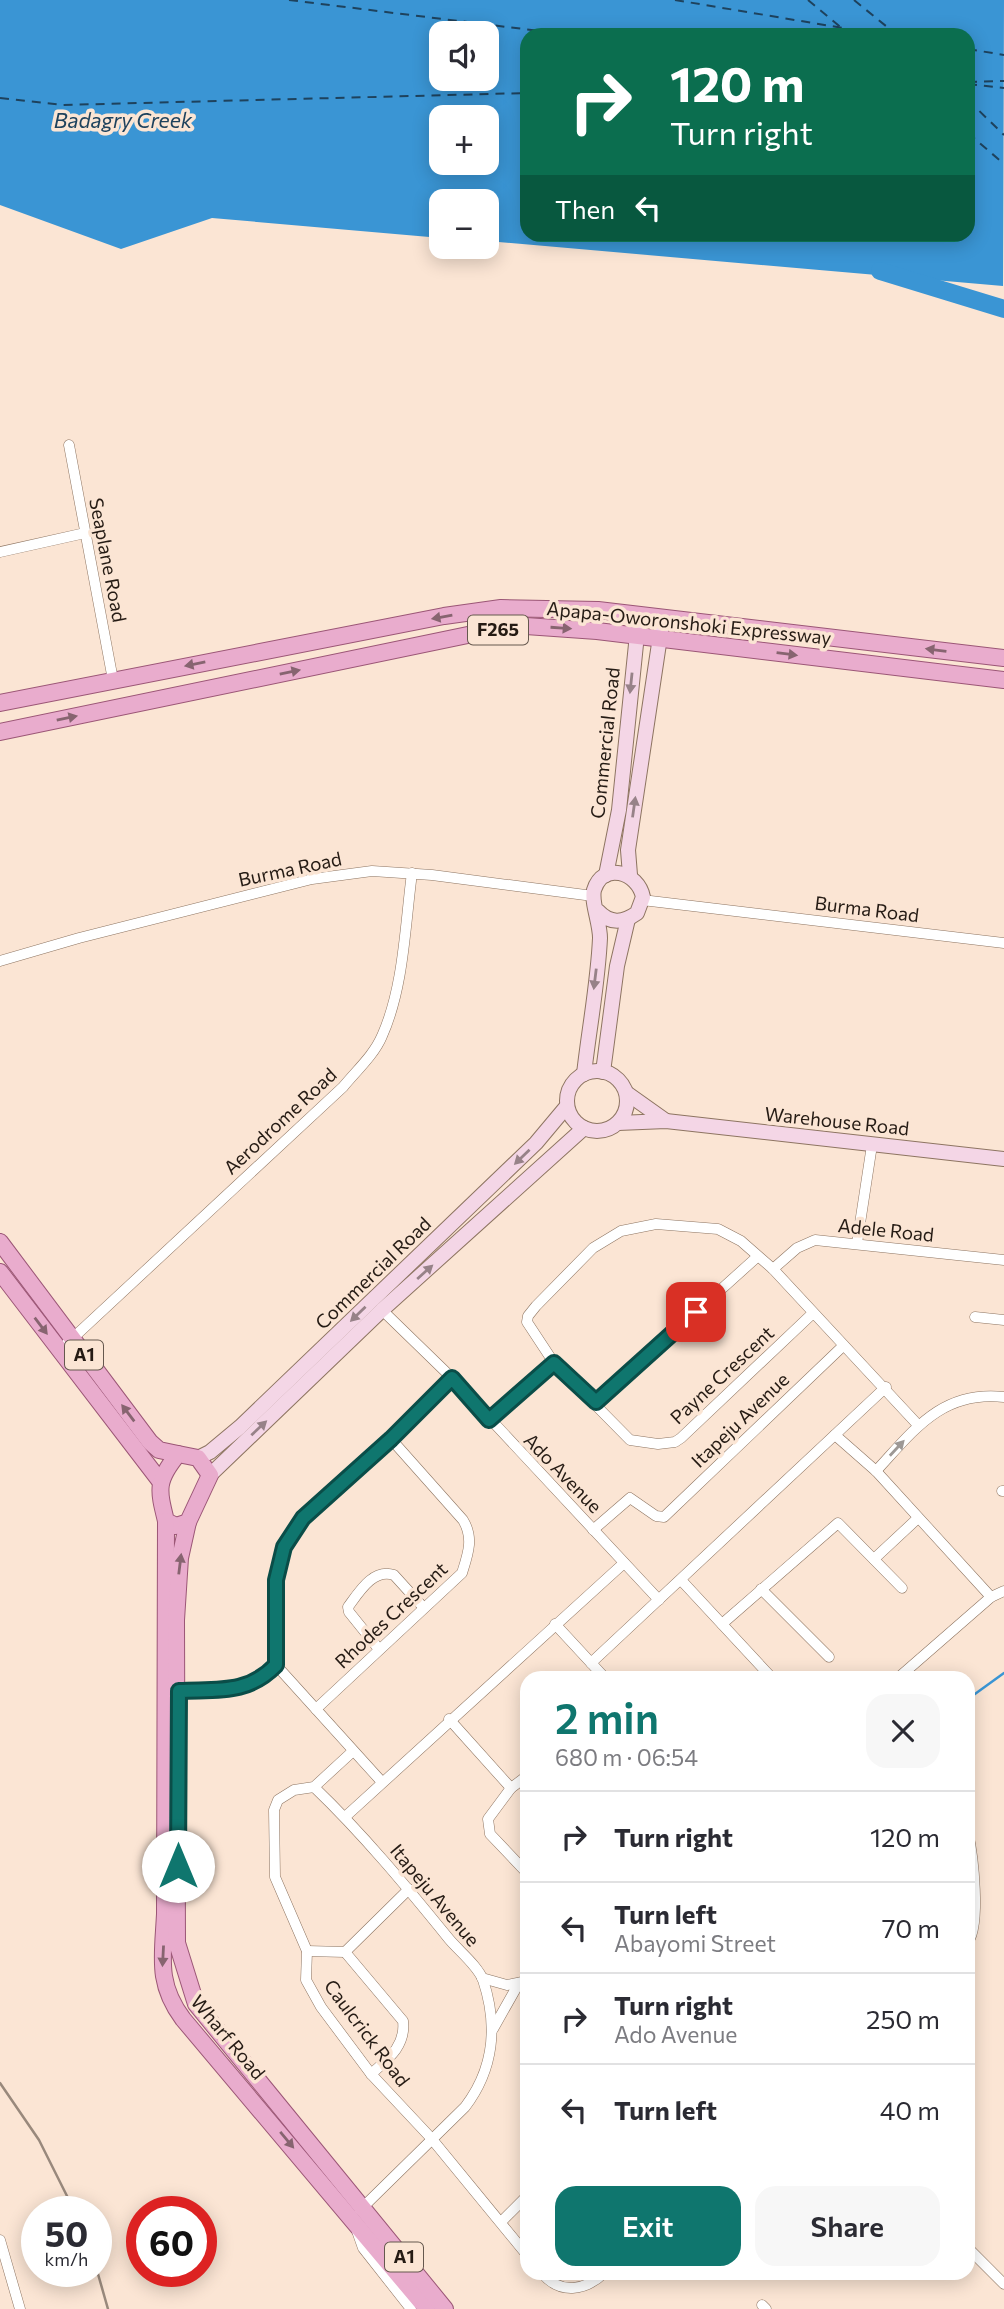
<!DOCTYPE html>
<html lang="en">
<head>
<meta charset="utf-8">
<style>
	:root { --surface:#fff; --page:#f7f7f7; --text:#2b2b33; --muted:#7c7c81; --line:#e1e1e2; --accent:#0f766e }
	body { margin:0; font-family:Commissioner,sans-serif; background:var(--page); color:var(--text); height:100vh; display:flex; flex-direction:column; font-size:26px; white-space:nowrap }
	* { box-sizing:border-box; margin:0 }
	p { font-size:23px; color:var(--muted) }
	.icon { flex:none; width:38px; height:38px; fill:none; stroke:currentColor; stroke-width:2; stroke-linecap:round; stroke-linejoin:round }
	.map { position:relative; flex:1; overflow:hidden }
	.details { position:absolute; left:520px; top:1671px; width:455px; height:609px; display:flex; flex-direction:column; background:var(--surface); border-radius:21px; box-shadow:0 4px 18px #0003 }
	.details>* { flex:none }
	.top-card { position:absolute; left:520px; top:28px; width:455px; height:214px; border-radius:21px; box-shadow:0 4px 18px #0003; background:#0b6e4f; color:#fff; overflow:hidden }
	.buttons { position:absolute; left:429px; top:21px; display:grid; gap:14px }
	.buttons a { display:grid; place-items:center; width:70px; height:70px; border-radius:14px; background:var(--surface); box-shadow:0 4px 18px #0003; font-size:35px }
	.speed { position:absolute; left:21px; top:2196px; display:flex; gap:14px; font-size:35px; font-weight:700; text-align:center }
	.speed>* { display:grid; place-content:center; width:91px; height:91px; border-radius:50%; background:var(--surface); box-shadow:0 4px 18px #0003; line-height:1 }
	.speed small { font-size:18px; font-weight:400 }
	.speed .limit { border:10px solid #d22; background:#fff; color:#111 }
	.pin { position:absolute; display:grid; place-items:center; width:60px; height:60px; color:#fff; margin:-30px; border-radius:14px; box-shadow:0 4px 10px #0006 }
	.me { position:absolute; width:77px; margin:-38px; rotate:0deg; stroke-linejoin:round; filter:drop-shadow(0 0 5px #0008) }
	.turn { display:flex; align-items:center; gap:24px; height:147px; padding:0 35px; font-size:32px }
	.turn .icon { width:91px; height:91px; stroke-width:2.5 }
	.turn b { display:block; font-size:49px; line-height:60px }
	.then { display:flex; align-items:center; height:66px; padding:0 35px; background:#0003; gap:14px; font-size:26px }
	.round { display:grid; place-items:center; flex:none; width:74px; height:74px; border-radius:21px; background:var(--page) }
	.summary { display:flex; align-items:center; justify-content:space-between; height:119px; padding:0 35px }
	h1 { font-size:42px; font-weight:600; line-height:52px; color:var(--accent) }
	.primary-button { display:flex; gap:14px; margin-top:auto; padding:14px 35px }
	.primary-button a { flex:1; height:80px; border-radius:21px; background:var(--accent); color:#fff; font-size:28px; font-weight:600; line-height:80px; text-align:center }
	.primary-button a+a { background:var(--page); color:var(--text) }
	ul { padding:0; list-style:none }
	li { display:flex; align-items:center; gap:21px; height:91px; padding:0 35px; border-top:2px solid var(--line) }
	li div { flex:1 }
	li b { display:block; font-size:26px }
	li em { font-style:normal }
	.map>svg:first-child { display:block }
	.water { fill:#3a95d4; fill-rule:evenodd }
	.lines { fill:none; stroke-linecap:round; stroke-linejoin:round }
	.stream { stroke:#3a95d4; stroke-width:2.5 }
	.river { stroke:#3a95d4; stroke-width:18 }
	.ferry { stroke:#1e425d; stroke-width:2; stroke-dasharray:9 7; stroke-linecap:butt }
	.street-casing { stroke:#8d7461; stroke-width:11 }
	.secondary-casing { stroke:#8d7461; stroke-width:16 }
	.primary-casing { stroke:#9b5676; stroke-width:18 }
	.street { stroke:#fff; stroke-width:10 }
	.secondary { stroke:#f4d6e6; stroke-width:14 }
	.primary { stroke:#e9accd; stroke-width:16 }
	.rail { stroke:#99897c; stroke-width:2.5 }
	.oneway { fill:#876470 }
	.oneway2 { fill:#978288 }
	.oneway3 { fill:#9d9895 }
	.route-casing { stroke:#0a4d48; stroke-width:18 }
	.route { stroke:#0f766e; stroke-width:12 }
	.labels { text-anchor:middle; stroke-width:7; stroke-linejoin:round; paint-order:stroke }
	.shield { fill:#fbe5d4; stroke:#65584e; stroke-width:2 }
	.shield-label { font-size:18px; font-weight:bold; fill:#251b14 }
	.street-label { font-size:19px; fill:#251b14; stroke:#fbe5d4 }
	.water-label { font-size:21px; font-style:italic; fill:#1e425d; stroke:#fbe5d4 }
</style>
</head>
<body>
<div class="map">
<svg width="1004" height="2309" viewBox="0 0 1004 2309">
	<rect width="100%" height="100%" fill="#fbe5d4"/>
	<path class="water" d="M0,0H1004L1003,286L487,241L486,201H441V238L212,218L121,249L0,205ZM441,33H486V79H441ZM527,35H968V234H527ZM441,117H486V163H441Z"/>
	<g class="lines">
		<polyline class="stream" points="968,1699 1004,1673"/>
		<polyline class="river" points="880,271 1004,309"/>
		<g class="ferry">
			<polyline points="289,0 572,35"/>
			<polyline points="675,0 885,35"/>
			<polyline points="808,0 850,35"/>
			<polyline points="854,0 897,35"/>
			<polyline points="968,49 1004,55"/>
			<polyline points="968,82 1004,81"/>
			<polyline points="968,84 1004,88"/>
			<polyline points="0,98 63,105 527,93"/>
			<polyline points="968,100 1004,135"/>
			<polyline points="968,133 1004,164"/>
		</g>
		<defs>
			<g id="street">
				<polyline points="69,445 113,680"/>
				<polyline points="0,552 85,533"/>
				<polyline points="642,900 1004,943"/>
				<polyline points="0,961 79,938 312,879 372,871 432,875 593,896"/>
				<polyline points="857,1243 872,1145"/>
				<polyline points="773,1269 797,1248 815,1240 1004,1260"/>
				<polyline points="382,1310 452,1378 659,1600"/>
				<polyline points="812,1314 681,1438 675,1442 658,1444 630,1440 554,1363 527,1322 528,1316 536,1306 593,1248 621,1231 656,1224 718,1229 741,1241 773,1269 918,1425"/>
				<polyline points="975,1317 1004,1320"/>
				<path d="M60,1350L343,1087C356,1071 374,1055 382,1036C404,987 405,925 412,873"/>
				<polyline points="595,1403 757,1257"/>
				<polyline points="489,1420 554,1363"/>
				<polyline points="835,1435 876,1471 991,1597"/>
				<path d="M876,1471C914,1430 942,1390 1004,1397"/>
				<polyline points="1002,1491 1004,1491"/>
				<polyline points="593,1530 630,1498 656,1516 664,1517 843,1346"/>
				<polyline points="874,1559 918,1518"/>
				<polyline points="681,1580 772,1678"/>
				<polyline points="761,1589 829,1657"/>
				<polyline points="555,1624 605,1678"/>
				<polyline points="722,1624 838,1523 902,1588"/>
				<path d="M378,1648L349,1612L348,1607C359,1592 373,1568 394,1575L423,1607"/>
				<polyline points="591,1663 886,1387"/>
				<polyline points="898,1678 991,1597 1004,1591"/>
				<path d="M179,1691C217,1689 248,1695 276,1665"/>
				<path d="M316,1709L462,1573C468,1554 474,1538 463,1520L391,1439"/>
				<polyline points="449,1719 511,1788"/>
				<polyline points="352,1752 314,1787 294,1790 278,1800 274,1810 275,1877 307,1951 306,1980 321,2007 371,2074 431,2138 527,2255"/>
				<polyline points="527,1776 511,1788 488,1819 490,1834 527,1873"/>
				<polyline points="381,1781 276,1665 276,1580 284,1547 303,1518 391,1439 452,1378"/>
				<path d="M314,1787C363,1834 406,1886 449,1939C459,1951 478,1966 483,1980C498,2025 494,2069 465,2107L360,2210"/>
				<polyline points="345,1817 624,1563"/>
				<path d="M968,1833C973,1855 981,1924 968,1942"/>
				<polyline points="307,1951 345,1952 409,1889"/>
				<path d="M345,1952L403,2021C406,2046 388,2059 371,2074"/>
				<polyline points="482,1978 507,1985 527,1981"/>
				<polyline points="493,2029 519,1983"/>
				<polyline points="501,2222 527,2196"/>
				<polyline points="357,2231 363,2248 411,2309"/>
				<polyline points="0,2240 20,2309"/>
				<polyline points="968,2248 1004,2284"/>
				<path d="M542,2273C560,2295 585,2291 604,2273"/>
				<polyline points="762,2305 766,2309"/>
			</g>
			<g id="secondary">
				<polyline points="606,875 619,810 639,615"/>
				<polyline points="630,875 628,850 663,617"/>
				<circle cx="597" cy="1101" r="30"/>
				<polyline points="603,1072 617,966 628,919"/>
				<path d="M584,1074C589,1029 598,983 600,938C600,923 591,902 594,890C603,861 638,872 643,897L637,913C623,923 610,924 598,911"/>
				<polyline points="628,1094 666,1121"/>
				<polyline points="618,1123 666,1121 1004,1159"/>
				<polyline points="198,1458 210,1452 240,1427 536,1143 567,1106"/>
				<polyline points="210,1475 382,1310 584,1128"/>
			</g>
			<g id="primary">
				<polyline points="0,703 444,616 501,608 598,610 1004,658"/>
				<polyline points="0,732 487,631 526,626 597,631 1004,680"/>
				<polyline points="0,1242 150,1442 159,1450 178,1454"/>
				<polyline points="0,1272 160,1481"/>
				<path d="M178,1454L198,1458L210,1475L188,1522L176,1526L166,1521C158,1489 156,1481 178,1454Z"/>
				<path d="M166,1521L165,1914C163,1956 156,1983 183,2019L427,2309"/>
				<polyline points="188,1522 180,1558 176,1620 177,1943 196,2004 445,2309"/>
			</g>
		</defs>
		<use href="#street" class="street-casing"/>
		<use href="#secondary" class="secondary-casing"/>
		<use href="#primary" class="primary-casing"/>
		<use href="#street" class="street"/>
		<use href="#secondary" class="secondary"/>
		<use href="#primary" class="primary"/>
		<g class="rail">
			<polyline points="0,2083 39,2140 75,2212"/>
			<polyline points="96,2267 108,2309"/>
		</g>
	</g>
	<defs><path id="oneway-solid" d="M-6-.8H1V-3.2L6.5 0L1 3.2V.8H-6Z" transform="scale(1.75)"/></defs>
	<g class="oneway">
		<use href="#oneway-solid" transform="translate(442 617) rotate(170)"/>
		<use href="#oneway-solid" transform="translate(561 628) rotate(4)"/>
		<use href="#oneway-solid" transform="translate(936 650) rotate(-173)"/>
		<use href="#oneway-solid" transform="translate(787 654) rotate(7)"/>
		<use href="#oneway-solid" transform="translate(195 664) rotate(169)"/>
		<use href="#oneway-solid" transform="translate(290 672) rotate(-12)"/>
		<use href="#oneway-solid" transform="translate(67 718) rotate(-12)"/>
		<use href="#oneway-solid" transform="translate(41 1326) rotate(53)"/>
		<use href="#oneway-solid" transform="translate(128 1413) rotate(-127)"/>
		<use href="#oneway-solid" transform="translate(180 1564) rotate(-83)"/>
		<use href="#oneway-solid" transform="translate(163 1956) rotate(93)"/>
		<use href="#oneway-solid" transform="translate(287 2140) rotate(50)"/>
	</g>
	<g class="oneway2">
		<use href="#oneway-solid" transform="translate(631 683) rotate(96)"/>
		<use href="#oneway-solid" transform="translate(634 807) rotate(-82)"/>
		<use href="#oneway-solid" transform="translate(595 979) rotate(97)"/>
		<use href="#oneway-solid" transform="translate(522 1157) rotate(136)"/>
		<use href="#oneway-solid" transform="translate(425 1272) rotate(-42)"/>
		<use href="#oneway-solid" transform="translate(358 1314) rotate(136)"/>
		<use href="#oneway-solid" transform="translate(259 1428) rotate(-43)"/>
	</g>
	<use class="oneway3" href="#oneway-solid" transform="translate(897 1448) rotate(-47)"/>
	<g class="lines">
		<defs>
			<path id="route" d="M178,1866L179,1691C217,1689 247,1695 276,1665V1580L284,1547L303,1518L391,1439L452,1378L489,1420L554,1363L596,1402L696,1312"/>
		</defs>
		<use href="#route" class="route-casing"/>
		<use href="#route" class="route"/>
	</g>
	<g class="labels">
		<g class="shield">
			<rect x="468" y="615.5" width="60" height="29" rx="5"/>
			<rect x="65" y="1340.5" width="38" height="29" rx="5"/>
			<rect x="385" y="2242.5" width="38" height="29" rx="5"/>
		</g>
		<g class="shield-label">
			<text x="498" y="636">F265</text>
			<text x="84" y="1361">A1</text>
			<text x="404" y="2263">A1</text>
		</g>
		<g class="street-label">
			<text transform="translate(108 560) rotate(79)" y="7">Seaplane Road</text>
			<text transform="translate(689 623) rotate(6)" y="7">Apapa-Oworonshoki Expressway</text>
			<text transform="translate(605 743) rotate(-84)" y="7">Commercial Road</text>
			<text transform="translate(290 869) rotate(-12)" y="7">Burma Road</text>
			<text transform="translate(867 909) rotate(7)" y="7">Burma Road</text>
			<text transform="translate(280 1121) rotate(-43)" y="7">Aerodrome Road</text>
			<text transform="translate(837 1121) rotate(6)" y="7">Warehouse Road</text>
			<text transform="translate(886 1230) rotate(6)" y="7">Adele Road</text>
			<text transform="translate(373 1273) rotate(-44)" y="7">Commercial Road</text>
			<text transform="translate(722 1375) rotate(-43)" y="7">Payne Crescent</text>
			<text transform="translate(740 1420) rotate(-44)" y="7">Itapeju Avenue</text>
			<text transform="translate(563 1473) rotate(46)" y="7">Ado Avenue</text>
			<text transform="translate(391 1615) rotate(-43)" y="7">Rhodes Crescent</text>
			<text transform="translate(435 1895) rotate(50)" y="7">Itapeju Avenue</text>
			<text transform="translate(367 2033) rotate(53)" y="7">Caulcrick Road</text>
			<text transform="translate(228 2037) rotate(50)" y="7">Wharf Road</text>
		</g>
		<g class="water-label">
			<text x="123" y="128">Badagry Creek</text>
		</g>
	</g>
</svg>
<div class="buttons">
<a><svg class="icon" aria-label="sound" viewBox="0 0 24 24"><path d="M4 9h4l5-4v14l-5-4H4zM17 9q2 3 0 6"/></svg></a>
<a>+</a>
<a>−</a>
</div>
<div class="speed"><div>50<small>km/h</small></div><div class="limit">60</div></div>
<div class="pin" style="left:696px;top:1312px;background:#d93025"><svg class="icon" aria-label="arrive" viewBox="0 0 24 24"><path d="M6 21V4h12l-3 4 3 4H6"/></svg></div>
<svg class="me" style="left:178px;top:1866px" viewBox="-20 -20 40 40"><circle r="19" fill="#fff"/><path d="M0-13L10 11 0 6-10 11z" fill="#0f766e"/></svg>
<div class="top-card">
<div class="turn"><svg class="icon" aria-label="right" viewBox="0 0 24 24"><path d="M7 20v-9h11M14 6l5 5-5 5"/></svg><div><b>120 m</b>Turn right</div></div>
<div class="then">Then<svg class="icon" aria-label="left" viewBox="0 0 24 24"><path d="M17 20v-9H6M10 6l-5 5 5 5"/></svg></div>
</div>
<section class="details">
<div class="summary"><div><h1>2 min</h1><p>680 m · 06:54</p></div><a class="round"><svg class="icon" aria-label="close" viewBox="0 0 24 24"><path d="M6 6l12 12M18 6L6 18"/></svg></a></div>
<ul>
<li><svg class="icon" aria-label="right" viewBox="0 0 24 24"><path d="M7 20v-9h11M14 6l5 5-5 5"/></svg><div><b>Turn right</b></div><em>120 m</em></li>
<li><svg class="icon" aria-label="left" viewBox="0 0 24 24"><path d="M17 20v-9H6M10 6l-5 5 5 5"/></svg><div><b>Turn left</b><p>Abayomi Street</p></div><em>70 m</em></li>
<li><svg class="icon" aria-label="right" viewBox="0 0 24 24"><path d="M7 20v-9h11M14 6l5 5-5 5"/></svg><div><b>Turn right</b><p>Ado Avenue</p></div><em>250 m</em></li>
<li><svg class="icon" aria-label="left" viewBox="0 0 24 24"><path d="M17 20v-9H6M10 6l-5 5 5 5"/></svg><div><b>Turn left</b></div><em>40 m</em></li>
</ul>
<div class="primary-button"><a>Exit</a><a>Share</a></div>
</section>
</div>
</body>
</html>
